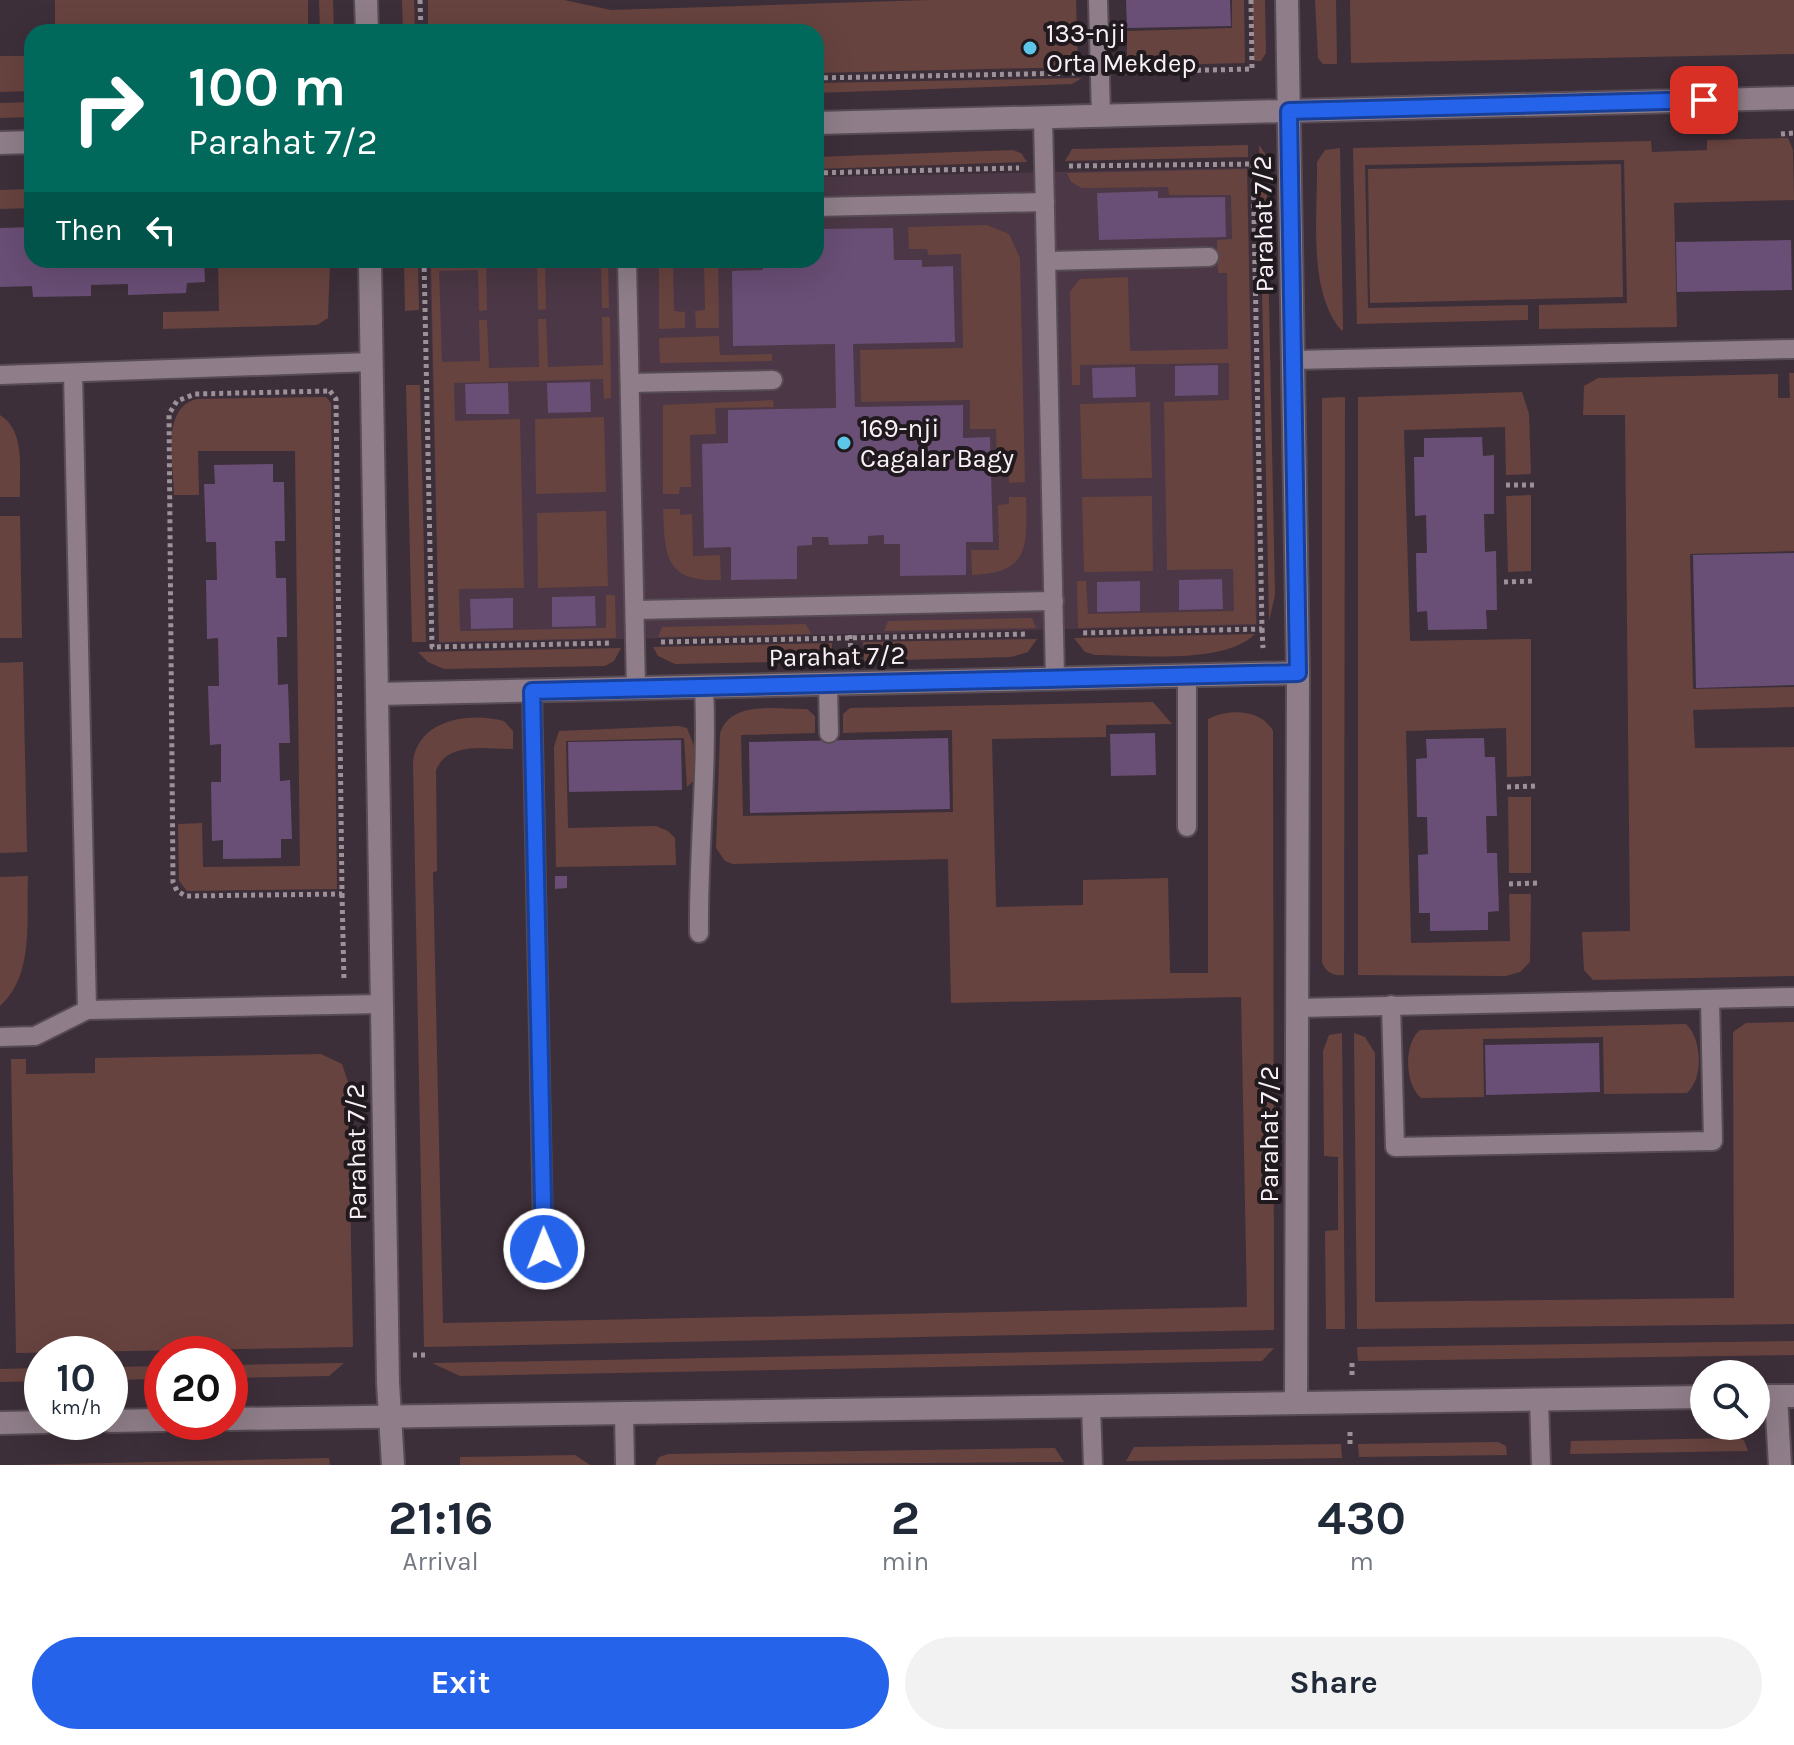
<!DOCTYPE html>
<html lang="en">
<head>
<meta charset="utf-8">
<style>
	:root { --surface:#fff; --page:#f2f2f3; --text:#1f2937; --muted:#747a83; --accent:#2563eb }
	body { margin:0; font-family:Karla,sans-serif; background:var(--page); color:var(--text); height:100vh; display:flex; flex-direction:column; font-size:30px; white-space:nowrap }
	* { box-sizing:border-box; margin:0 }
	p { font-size:26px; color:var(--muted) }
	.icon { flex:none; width:44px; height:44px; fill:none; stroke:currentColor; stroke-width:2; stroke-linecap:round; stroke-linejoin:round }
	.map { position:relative; height:1465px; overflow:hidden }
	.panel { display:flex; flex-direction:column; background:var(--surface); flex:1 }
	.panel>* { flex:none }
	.banner { position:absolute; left:24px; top:24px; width:800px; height:244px; border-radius:24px; box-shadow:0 8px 32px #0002; background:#00695c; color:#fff; overflow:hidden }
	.tools { position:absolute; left:1690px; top:1360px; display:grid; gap:16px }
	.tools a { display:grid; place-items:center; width:80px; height:80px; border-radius:50%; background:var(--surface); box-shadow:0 8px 32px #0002; font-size:40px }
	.speed { position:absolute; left:24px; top:1336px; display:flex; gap:16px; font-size:40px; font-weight:700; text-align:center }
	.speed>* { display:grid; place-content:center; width:104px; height:104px; border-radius:50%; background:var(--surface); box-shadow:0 8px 32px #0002; line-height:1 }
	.speed small { font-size:20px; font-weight:400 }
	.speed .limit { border:12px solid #d22; background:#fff; color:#111 }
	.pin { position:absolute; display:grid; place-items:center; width:68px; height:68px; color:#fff; margin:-34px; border-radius:16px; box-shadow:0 4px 12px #0006 }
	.me { position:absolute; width:88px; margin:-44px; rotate:359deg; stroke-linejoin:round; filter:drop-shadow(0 0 6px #0008) }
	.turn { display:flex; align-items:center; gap:28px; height:168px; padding:0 32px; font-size:36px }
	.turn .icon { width:104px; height:104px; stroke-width:2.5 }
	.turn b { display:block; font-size:56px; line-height:68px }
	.then { display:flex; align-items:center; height:76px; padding:0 32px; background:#0003; gap:16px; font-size:30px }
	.eta { display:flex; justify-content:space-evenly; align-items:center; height:136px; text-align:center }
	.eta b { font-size:48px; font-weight:700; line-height:56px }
	.cta { display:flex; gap:16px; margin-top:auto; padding:16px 32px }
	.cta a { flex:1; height:92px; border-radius:48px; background:var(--accent); color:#fff; font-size:32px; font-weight:700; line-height:92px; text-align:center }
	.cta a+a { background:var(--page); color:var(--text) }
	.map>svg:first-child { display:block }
	.built { fill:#4b3745 }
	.green { fill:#67433f }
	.building { fill:#694e75 }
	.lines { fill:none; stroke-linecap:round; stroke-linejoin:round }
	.service-casing { stroke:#574b54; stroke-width:22 }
	.minor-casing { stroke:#574b54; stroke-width:26 }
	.path { stroke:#9d9199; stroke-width:5; stroke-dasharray:4 4; stroke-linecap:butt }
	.service { stroke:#8f7e89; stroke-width:18 }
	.minor { stroke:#8f7e89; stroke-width:22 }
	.route-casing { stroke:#184099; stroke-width:20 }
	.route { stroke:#2563eb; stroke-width:14 }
	.poi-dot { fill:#5cc7e8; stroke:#201a1e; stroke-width:3 }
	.labels { text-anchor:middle; stroke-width:8; stroke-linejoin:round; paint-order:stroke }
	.poi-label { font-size:26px; fill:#faf0f7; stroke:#201a1e; text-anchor:start }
	.street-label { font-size:26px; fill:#faf0f7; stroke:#201a1e }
</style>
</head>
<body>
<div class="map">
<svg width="1794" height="1465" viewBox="0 0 1794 1465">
	<rect width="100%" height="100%" fill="#3d2f39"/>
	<polygon class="built" points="1247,168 1257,625 439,643 430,260 816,260 816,177"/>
	<g class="green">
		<rect x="55" y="0" width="253" height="32"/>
		<polygon points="319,0 333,0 334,32 320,32"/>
		<polygon points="402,0 414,0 415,32 403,32"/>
		<polygon points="428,0 564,0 611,10 929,0 1076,0 1078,67 816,73 816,32 428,32"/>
		<polygon points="1232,0 1244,0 1245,63 1127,66 1127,31 1232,28"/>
		<polygon points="1252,0 1265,0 1266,53 1261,61 1254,61"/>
		<polygon points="1315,0 1336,0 1337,64 1323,64 1318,58"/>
		<polygon points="1350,0 1794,0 1794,54 1351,63"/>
		<polygon points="0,56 32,56 32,91 0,92"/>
		<polygon points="1082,78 1072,84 816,93 816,83"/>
		<polygon points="32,102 32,117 0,118 0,103"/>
		<polygon points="1788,138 1793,150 1794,200 1674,203 1677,327 1539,329 1539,305 1627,303 1624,160 1365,165 1368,308 1528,305 1528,320 1357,324 1353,148 1651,141 1652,152 1707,150 1707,140"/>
		<polygon points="1248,145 1248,157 1065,161 1072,149"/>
		<polygon points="1259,145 1266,155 1275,595 1269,621"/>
		<path d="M1340,148L1343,330H1341C1307,289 1318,214 1317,162L1325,150Z"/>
		<polygon points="1013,150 1021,153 1027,162 816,169 816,157"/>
		<polygon points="1621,164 1623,297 1370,303 1368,169"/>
		<polygon points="1247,169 1256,624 1078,628 1077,581 1086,581 1088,614 1234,611 1233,569 1167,570 1164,402 1229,400 1229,363 1080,365 1080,385 1072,385 1070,292 1080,279 1128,277 1130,351 1228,349 1227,273 1218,273 1217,240 1232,239 1231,195 1169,195 1168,187 1082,188 1071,182 1067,173"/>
		<polygon points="32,189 32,208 0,209 0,190"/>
		<polygon points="987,225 1009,234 1020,258 1025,482 1009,483 1009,475 997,475 996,429 970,429 970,400 861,402 860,350 963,348 961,254 928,255 927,249 909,249 908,227"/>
		<polygon points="218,260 330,260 328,318 317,325 163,329 163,312 219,311"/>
		<polygon points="404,260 418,260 419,310 405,311"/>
		<polygon points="431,260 486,260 487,310 479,311 478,270 439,271 442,362 480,361 479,320 487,320 489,368 539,367 538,319 546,319 548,367 603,365 602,317 610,317 611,398 604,399 603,379 454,383 455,421 520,419 524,588 459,589 460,631 606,628 606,595 615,595 616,638 439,642"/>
		<polygon points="537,260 545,260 546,309 538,310"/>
		<polygon points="601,260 608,260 609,308 602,308"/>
		<polygon points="659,260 673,260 674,311 685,312 685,328 659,329"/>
		<polygon points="704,260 718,260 719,328 696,328 695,311 705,310"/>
		<polygon points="719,336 720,355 772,354 772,361 660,363 659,338"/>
		<polygon points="1789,373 1794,373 1794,551 1690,554 1693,689 1794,687 1794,707 1693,710 1695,748 1794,747 1794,976 1593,980 1584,970 1582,932 1630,931 1625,415 1583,415 1584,386 1598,378 1778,374 1778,398 1790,398"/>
		<polygon points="406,385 420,385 426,642 412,642"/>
		<polygon points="1522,392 1529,414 1531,474 1506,475 1505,427 1404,430 1410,641 1531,639 1531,776 1507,777 1506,728 1406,731 1411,943 1510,941 1509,894 1531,894 1530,962 1520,972 1506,976 1358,975 1358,397"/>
		<path d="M326,397L331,403L337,889L187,891L179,881L178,824L202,823L203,867L300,866L295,451H198L199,495H174C174,466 160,407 197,399Z"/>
		<path d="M1345,397L1344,975C1334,976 1326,973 1322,962V398Z"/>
		<polygon points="773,400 774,407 715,408 716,434 690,435 691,487 680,487 679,494 663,494 663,405"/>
		<polygon points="1150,402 1152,478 1082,479 1080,404"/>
		<path d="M0,415C26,431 19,470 20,497H0Z"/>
		<polygon points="604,417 606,492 536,494 535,419"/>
		<polygon points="1531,495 1531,571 1508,572 1506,496"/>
		<polygon points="1152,496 1153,571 1084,572 1082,497"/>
		<path d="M1009,497H1026C1027,547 1030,573 972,575L971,550H999L998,505L1009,504Z"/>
		<path d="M663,509H680V515L692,514L693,556L720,555L721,580C665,582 665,557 663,509Z"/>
		<polygon points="606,511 608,586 538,588 537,513"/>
		<polygon points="0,516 20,516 22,638 0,638"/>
		<polygon points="1032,618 1036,628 884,631 888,621"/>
		<polygon points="806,624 811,634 658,637 662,627"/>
		<path d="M1255,634C1224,665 1138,655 1095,655L1085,652L1074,638Z"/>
		<polygon points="1037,639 1028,652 1011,657 864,661 863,642"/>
		<polygon points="832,643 832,661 675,664 658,656 653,647"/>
		<polygon points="621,648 614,661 605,666 444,669 428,662 418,652"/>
		<polygon points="23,662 27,852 0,853 0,663"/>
		<path d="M1153,702L1172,724L1106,725V737L992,739L996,907L1083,905V880L1168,878L1170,973H1208V719C1228,708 1262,709 1273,731L1274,1330L424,1347L413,761C419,719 470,712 504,721L513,731V749C487,749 448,741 436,770L437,871L433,872L443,1323L1247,1307L1241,997L951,1003L948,859L733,864L725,861L716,848L720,734C730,699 778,710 807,709L815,716V733L741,735L743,816L953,812L952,730L843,733V714L850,708Z"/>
		<polygon points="679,726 687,728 694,746 694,780 687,787 684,738 566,741 568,828 656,826 668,831 675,838 676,865 556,867 554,747 559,731"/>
		<polygon points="1531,797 1531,873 1509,873 1508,797"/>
		<path d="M28,876C26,919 35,975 0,1006V877Z"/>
		<polygon points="1794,1022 1794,1324 1357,1329 1354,1033 1365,1037 1375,1053 1375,1302 1734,1298 1733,1032 1746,1023"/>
		<path d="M1686,1024C1702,1039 1704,1078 1687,1093L1604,1094L1603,1037L1483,1039L1484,1097L1421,1098C1405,1085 1403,1044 1420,1030Z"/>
		<polygon points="1342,1033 1345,1329 1326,1329 1325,1231 1338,1230 1338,1157 1324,1156 1323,1051 1329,1035"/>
		<polygon points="321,1054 342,1064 348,1082 353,1347 16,1353 11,1059 26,1059 26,1074 95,1073 95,1058"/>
		<polygon points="1794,1341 1794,1355 1358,1361 1357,1347"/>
		<polygon points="1274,1348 1262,1361 460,1376 432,1363"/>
		<polygon points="344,1363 329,1376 230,1378 230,1365"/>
		<polygon points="162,1366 162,1379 110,1380 110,1367"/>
		<polygon points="42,1368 42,1381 0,1382 0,1369"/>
		<polygon points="1738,1438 1744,1440 1748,1451 1570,1454 1571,1441"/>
		<polygon points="1498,1442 1506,1446 1507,1455 1359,1457 1358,1444"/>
		<polygon points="1341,1444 1342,1458 1126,1461 1134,1447"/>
		<polygon points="1055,1448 1064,1462 655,1465 659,1457 668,1454"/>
		<polygon points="575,1455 590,1465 460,1465 460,1457"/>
		<polygon points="329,1458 330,1465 17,1465"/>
	</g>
	<g class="building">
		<polygon points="1126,0 1230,0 1231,26 1127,28"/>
		<polygon points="1158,191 1158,198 1225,197 1226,237 1099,240 1097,193"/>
		<polygon points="32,227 32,260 204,260 205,282 187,283 186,293 128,295 128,284 91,285 91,296 33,297 32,286 0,287 0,228"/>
		<polygon points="893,228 894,260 922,260 922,267 953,266 955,342 853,344 855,407 963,405 963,438 990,437 993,542 966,542 966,575 900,576 900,544 884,544 884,535 868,536 868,544 829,545 828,537 812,537 812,545 797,546 797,579 731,580 731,547 704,548 702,444 728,443 728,410 836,408 835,344 733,346 732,271 763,270 763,263 816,260 816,229"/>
		<polygon points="1791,240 1792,290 1677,292 1676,242"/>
		<polygon points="1218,365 1218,395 1175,396 1175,366"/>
		<polygon points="1135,367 1136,397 1093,398 1092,368"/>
		<polygon points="590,382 591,412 548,413 547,383"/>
		<polygon points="508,383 509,414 466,414 465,384"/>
		<polygon points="1482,437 1483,456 1494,455 1494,514 1484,514 1485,552 1496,551 1497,610 1486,610 1487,629 1428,630 1427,611 1417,612 1416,553 1427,553 1426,515 1415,516 1414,457 1424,457 1424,438"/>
		<polygon points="273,464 273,482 284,482 285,541 275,541 276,578 286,578 287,637 277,637 278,685 288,684 290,743 279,743 280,781 290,780 292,839 281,839 281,858 223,859 223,840 212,841 211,782 221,782 221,744 210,745 208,686 219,686 218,638 207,639 206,580 217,580 216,542 206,542 204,484 215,484 214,465"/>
		<polygon points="1794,553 1794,685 1696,688 1693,555"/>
		<polygon points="1222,579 1223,609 1179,610 1179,580"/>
		<polygon points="1140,581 1140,611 1097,612 1097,582"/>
		<polygon points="595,596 596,626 552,627 552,597"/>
		<polygon points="513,598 513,628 471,629 470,599"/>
		<polygon points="1155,733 1156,775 1111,776 1110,734"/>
		<polygon points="948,738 950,809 750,813 749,742"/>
		<polygon points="1484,738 1485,757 1495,757 1497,816 1486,816 1487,853 1497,853 1499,911 1488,912 1488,930 1430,931 1430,913 1419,913 1418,855 1428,854 1427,817 1417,817 1416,759 1427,758 1426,739"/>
		<polygon points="681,740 682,790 569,792 568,742"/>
		<polygon points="555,876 567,876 567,888 555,889"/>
		<polygon points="1599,1043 1600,1092 1486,1095 1485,1045"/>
	</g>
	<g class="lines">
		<defs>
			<g id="service">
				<polyline points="1098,0 1101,116"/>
				<polyline points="1043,118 1055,678"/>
				<polyline points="816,207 1045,202"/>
				<polyline points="627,260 636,688"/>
				<polyline points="1047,261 1209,257"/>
				<polyline points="1293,360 1794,349"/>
				<polyline points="0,375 372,362"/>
				<polyline points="630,383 773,380"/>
				<polyline points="635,610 1054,601"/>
				<polyline points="828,684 829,733"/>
				<polyline points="532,691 544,1277"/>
				<polyline points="1187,827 1187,675"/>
				<path d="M699,933C698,850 708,769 704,687"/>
				<polyline points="1391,1005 1395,1147 1713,1141 1710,999"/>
				<polyline points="1297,1008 1794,997"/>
				<polyline points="87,1010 382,1004"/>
				<polyline points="0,1037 35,1036 87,1010 73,373"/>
				<polyline points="1539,1400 1541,1465"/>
				<polyline points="1091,1406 1093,1465"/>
				<polyline points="624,1413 625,1465"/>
			</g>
			<g id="minor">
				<polyline points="366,0 367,32"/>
				<polyline points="1287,0 1298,673 1296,1403"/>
				<polyline points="816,123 1794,98"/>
				<polyline points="0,143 32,142"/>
				<polyline points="370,260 388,1383 393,1465"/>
				<polyline points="377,694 1298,673"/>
				<polyline points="1756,1396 1794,1396"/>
				<polyline points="1776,1396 1780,1465"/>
				<polyline points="230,1419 1704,1397"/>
				<polyline points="110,1421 162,1420"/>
				<polyline points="0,1423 45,1422"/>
			</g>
		</defs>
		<use href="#service" class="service-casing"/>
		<use href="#minor" class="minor-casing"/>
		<g class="path">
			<polyline points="420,0 421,32"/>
			<polyline points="1125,72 1252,69 1251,0"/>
			<polyline points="816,78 1075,73"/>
			<polyline points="1781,134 1794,133"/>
			<polyline points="1069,166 1253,164 1262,629 1081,633"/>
			<polyline points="816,173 1019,168"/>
			<polyline points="424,260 432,647 611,643"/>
			<polygon points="330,391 336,399 342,894 186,896 177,891 173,882 169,414 177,401 195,394"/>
			<polyline points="1506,485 1537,485"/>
			<polyline points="1504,582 1536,581"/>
			<polyline points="1262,629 1263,648"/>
			<polyline points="850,635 851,657"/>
			<polyline points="661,642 1027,634"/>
			<polyline points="1507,787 1536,786"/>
			<polyline points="1509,884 1537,883"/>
			<polyline points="342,894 344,981"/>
			<polyline points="413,1355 428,1355"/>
			<polyline points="1352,1375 1352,1360"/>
			<polyline points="1350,1444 1350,1429"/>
		</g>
		<use href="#service" class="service"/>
		<use href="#minor" class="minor"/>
	</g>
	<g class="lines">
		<defs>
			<polyline id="route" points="544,1249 532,691 1298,673 1289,111 1704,100"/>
		</defs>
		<use href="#route" class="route-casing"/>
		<use href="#route" class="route"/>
	</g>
	<g class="poi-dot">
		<circle cx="1030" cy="48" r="8"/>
		<circle cx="844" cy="443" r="8"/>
	</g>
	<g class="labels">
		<g class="poi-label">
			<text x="1046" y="42">133-nji<tspan x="1046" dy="30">Orta Mekdep</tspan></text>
			<text x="860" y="437">169-nji<tspan x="860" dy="30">Cagalar Bagy</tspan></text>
		</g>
		<g class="street-label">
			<text transform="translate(1263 224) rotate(-91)" y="9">Parahat 7/2</text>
			<text transform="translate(837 656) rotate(-1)" y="9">Parahat 7/2</text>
			<text transform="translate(1269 1134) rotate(-90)" y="9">Parahat 7/2</text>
			<text transform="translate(356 1152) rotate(-91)" y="9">Parahat 7/2</text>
		</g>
	</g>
</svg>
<div class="tools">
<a><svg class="icon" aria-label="search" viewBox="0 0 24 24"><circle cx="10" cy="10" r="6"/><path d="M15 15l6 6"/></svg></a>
</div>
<div class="speed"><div>10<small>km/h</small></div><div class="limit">20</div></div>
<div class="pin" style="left:1704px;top:100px;background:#d93025"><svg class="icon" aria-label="arrive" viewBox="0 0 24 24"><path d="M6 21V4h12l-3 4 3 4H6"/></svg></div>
<svg class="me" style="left:544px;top:1249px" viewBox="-20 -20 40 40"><circle r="17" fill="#2563eb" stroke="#fff" stroke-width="3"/><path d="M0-11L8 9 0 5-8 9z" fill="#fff"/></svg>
<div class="banner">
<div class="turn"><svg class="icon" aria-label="right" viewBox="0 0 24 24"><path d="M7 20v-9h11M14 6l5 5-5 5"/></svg><div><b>100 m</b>Parahat 7/2</div></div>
<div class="then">Then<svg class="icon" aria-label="left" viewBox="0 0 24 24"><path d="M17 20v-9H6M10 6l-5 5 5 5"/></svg></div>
</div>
</div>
<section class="panel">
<div class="eta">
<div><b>21:16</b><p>Arrival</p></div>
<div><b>2</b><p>min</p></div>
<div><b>430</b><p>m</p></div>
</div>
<div class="cta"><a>Exit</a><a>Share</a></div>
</section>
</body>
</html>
